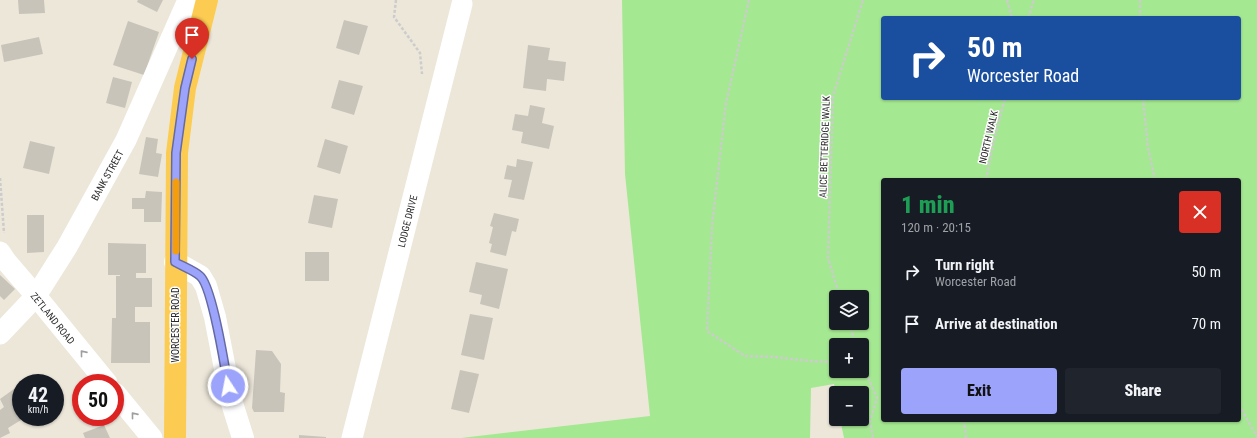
<!DOCTYPE html>
<html lang="en">
<head>
<meta charset="utf-8">
<style>
	:root { --surface:#171b24; --page:#20242c; --text:#f1f3f6; --muted:#9ea1a6; --accent:#9ca3fa }
	body { margin:0; font-family:"Roboto Condensed",sans-serif; background:var(--page); color:var(--text); height:100vh; display:flex; flex-direction:column; font-size:15px; white-space:nowrap }
	* { box-sizing:border-box; margin:0 }
	p { font-size:13px; color:var(--muted) }
	.icon { flex:none; width:22px; height:22px; fill:none; stroke:currentColor; stroke-width:2; stroke-linecap:round; stroke-linejoin:round }
	.map { position:relative; flex:1; overflow:hidden }
	.sheet { position:absolute; left:881px; top:178px; width:360px; height:244px; display:flex; flex-direction:column; background:var(--surface); border-radius:4px; box-shadow:0 1px 3px #0004 }
	.sheet>* { flex:none }
	.hud { position:absolute; left:881px; top:16px; width:360px; height:84px; border-radius:4px; box-shadow:0 1px 3px #0004; background:#1a4fa0; color:#fff; overflow:hidden }
	.controls { position:absolute; left:829px; top:290px; display:grid; gap:8px }
	.controls a { display:grid; place-items:center; width:40px; height:40px; border-radius:4px; background:var(--surface); box-shadow:0 1px 3px #0004; font-size:20px }
	.speed { position:absolute; left:12px; top:374px; display:flex; gap:8px; font-size:20px; font-weight:700; text-align:center }
	.speed>* { display:grid; place-content:center; width:52px; height:52px; border-radius:50%; background:var(--surface); box-shadow:0 1px 3px #0004; line-height:1 }
	.speed small { font-size:10px; font-weight:400 }
	.speed .limit { border:6px solid #d22; background:#fff; color:#111 }
	.pin { position:absolute; display:grid; place-items:center; width:34px; height:34px; color:#fff; margin:-41px -17px; border-radius:50% 50% 50% 0; rotate:-45deg; box-shadow:0 0 4px #0007 }
	.pin .icon { rotate:45deg }
	.me { position:absolute; width:44px; margin:-22px; rotate:349deg; stroke-linejoin:round; filter:drop-shadow(0 0 3px #0008) }
	.turn { display:flex; align-items:center; gap:14px; height:84px; padding:0 20px; font-size:18px }
	.turn .icon { width:52px; height:52px; stroke-width:2.5 }
	.turn b { display:block; font-size:28px; line-height:34px }
	.round { display:grid; place-items:center; flex:none; width:42px; height:42px; border-radius:4px; background:var(--page) }
	.overview { display:flex; align-items:center; justify-content:space-between; height:68px; padding:0 20px }
	h1 { font-size:24px; font-weight:800; line-height:30px; color:#1e9e55 }
	.cta { display:flex; gap:8px; margin-top:auto; padding:8px 20px }
	.cta a { flex:1; height:46px; border-radius:4px; background:var(--accent); color:#111; font-size:16px; font-weight:800; line-height:46px; text-align:center }
	.cta a+a { background:var(--page); color:var(--text) }
	ul { padding:0; list-style:none }
	li { display:flex; align-items:center; gap:12px; height:52px; padding:0 20px }
	li div { flex:1 }
	li b { display:block; font-size:15px }
	li em { font-style:normal }
	.map>svg:first-child { display:block }
	.green { fill:#a5e892; fill-rule:evenodd }
	.building { fill:#c8c4ba }
	.lines { fill:none; stroke-linecap:round; stroke-linejoin:round }
	.path { stroke:#ccc; stroke-width:2.5; stroke-dasharray:3 2; stroke-linecap:butt }
	.minor { stroke:#fff; stroke-width:21 }
	.secondary { stroke:#fff; stroke-width:22 }
	.trunk { stroke:#fccc52; stroke-width:22 }
	.oneway { stroke:#9f9f9f }
	.route-casing { stroke:#656aa2; stroke-width:10 }
	.route { stroke:#9ca3fa; stroke-width:7 }
	.slow { stroke:#f59e0b; stroke-width:7 }
	.labels { text-anchor:middle; stroke-width:3; stroke-linejoin:round; paint-order:stroke }
	.street-label { font-size:10px; fill:#292929; stroke:#fff }
</style>
</head>
<body>
<div class="map">
<svg width="1257" height="438" viewBox="0 0 1257 438">
	<rect width="100%" height="100%" fill="#ede7da"/>
	<path class="green" d="M622,0H1257V438H844L840,419H862V393H836L834,384L811,388L810,438H461L650,416L625,174ZM883,18H1239V98H883ZM883,180H1239V420H883ZM836,297H862V323H836ZM836,345H862V371H836Z"/>
	<g class="building">
		<polygon points="18,0 44,0 45,13 19,14"/>
		<polygon points="138,0 163,0 157,12 137,2"/>
		<polygon points="344,20 368,26 359,55 336,48"/>
		<polygon points="128,21 159,32 144,75 113,65"/>
		<polygon points="39,37 43,54 4,62 1,45"/>
		<polygon points="528,45 550,48 548,60 566,62 564,81 547,79 546,91 523,88"/>
		<polygon points="113,77 132,82 125,108 106,103"/>
		<polygon points="339,80 363,86 354,115 331,108"/>
		<polygon points="530,105 545,108 542,123 554,126 549,149 521,143 523,132 512,130 515,114 528,116"/>
		<polygon points="146,137 158,139 156,153 162,154 158,177 139,174"/>
		<polygon points="325,139 348,146 340,174 317,167"/>
		<polygon points="30,141 55,147 49,174 23,168"/>
		<polygon points="517,159 533,162 524,200 508,197 512,180 504,179 507,165 516,167"/>
		<polygon points="146,191 162,192 161,222 144,222 144,209 132,209 132,198 145,198"/>
		<polygon points="314,195 338,199 332,228 308,223"/>
		<polygon points="494,213 519,219 516,232 512,231 506,256 490,252 492,244 489,243 493,227 490,226"/>
		<polygon points="27,215 44,215 44,252 27,253"/>
		<polygon points="108,243 146,244 146,273 136,273 136,278 152,278 152,307 135,307 135,322 150,322 150,363 111,363 112,318 116,318 116,276 120,276 120,275 108,275"/>
		<rect x="305" y="252" width="24" height="29"/>
		<polygon points="476,262 508,269 499,309 480,304 482,295 469,292"/>
		<polygon points="0,275 15,289 4,300 0,296"/>
		<polygon points="470,314 493,318 484,360 461,355"/>
		<polygon points="256,350 272,351 281,364 280,392 285,393 284,412 254,412 252,408"/>
		<polygon points="460,370 479,374 469,413 451,409"/>
		<polygon points="21,384 21,417 26,417 8,428 10,433 0,438 0,410 4,407 0,399"/>
		<polygon points="104,425 110,438 85,438 83,433"/>
		<polygon points="299,435 326,437 326,438 299,438"/>
	</g>
	<g class="lines">
		<g class="path">
			<polyline points="396,0 394,17 420,53 422,74"/>
			<polyline points="749,0 726,103 712,226 707,331 745,356 775,357 810,361 836,362"/>
			<polyline points="1007,0 1012,18"/>
			<polyline points="1140,0 1140,18"/>
			<polyline points="1028,18 1034,0"/>
			<polyline points="1143,98 1148,148 1155,180"/>
			<polyline points="0,178 4,233"/>
			<polyline points="986,180 993,145 1005,98"/>
			<polyline points="840,297 828,258 833,96 863,0"/>
			<polyline points="849,323 856,345"/>
			<polyline points="862,364 877,398 870,421 873,438"/>
			<polyline points="1239,405 1257,437"/>
			<polyline points="964,420 966,438"/>
		</g>
		<g class="minor">
			<polyline points="0,252 6,261 36,296 107,383"/>
			<polyline points="0,334 36,296 67,247 126,140 188,0"/>
			<polyline points="115,393 152,438"/>
			<polyline points="352,438 462,4"/>
		</g>
		<polyline class="secondary" points="175,262 200,276 206,286 215,317 231,400 243,438"/>
		<polyline class="trunk" points="175,438 177,153 185,88 207,0"/>
	</g>
	<defs><path id="oneway-chevron" d="M-2-3.5L2.5 0L-2 3.5" fill="none" stroke-width="1.6" stroke-linecap="round" stroke-linejoin="round"/></defs>
	<g class="oneway">
		<use href="#oneway-chevron" transform="translate(83 353) rotate(-129)"/>
		<use href="#oneway-chevron" transform="translate(134 415) rotate(-129)"/>
	</g>
	<g class="lines">
		<defs>
			<path id="route" d="M192,59L185,88L176,153L175,262C182,266 195,271 200,276C212,286 225,367 228,386"/>
		</defs>
		<use href="#route" class="route-casing"/>
		<use href="#route" class="route"/>
		<polyline class="slow" points="176,251 176,182"/>
	</g>
	<g class="labels">
		<g class="street-label">
			<text transform="translate(988 137) rotate(-77)" y="4">NORTH WALK</text>
			<text transform="translate(824 147) rotate(-88)" y="4">ALICE BETTERIDGE WALK</text>
			<text transform="translate(107 175) rotate(-61)" y="4">BANK STREET</text>
			<text transform="translate(407 221) rotate(-76)" y="4">LODGE DRIVE</text>
			<text transform="translate(53 318) rotate(51)" y="4">ZETLAND ROAD</text>
			<text transform="translate(175 325) rotate(-90)" y="4">WORCESTER ROAD</text>
		</g>
	</g>
</svg>
<div class="controls">
<a><svg class="icon" aria-label="layers" viewBox="0 0 24 24"><path d="M12 4l9 5-9 5-9-5zM3 14l9 5 9-5"/></svg></a>
<a>+</a>
<a>−</a>
</div>
<div class="speed"><div>42<small>km/h</small></div><div class="limit">50</div></div>
<div class="pin" style="left:192px;top:59px;background:#d93025"><svg class="icon" aria-label="arrive" viewBox="0 0 24 24"><path d="M6 21V4h12l-3 4 3 4H6"/></svg></div>
<svg class="me" style="left:228px;top:386px" viewBox="-20 -20 40 40"><circle r="17" fill="#9ca3fa" stroke="#fff" stroke-width="3"/><path d="M0-11L8 9 0 5-8 9z" fill="#fff"/></svg>
<div class="hud">
<div class="turn"><svg class="icon" aria-label="right" viewBox="0 0 24 24"><path d="M7 20v-9h11M14 6l5 5-5 5"/></svg><div><b>50 m</b>Worcester Road</div></div>
</div>
<section class="sheet">
<div class="overview"><div><h1>1 min</h1><p>120 m · 20:15</p></div><a class="round" style="background:#d93025;color:#fff"><svg class="icon" aria-label="close" viewBox="0 0 24 24"><path d="M6 6l12 12M18 6L6 18"/></svg></a></div>
<ul>
<li><svg class="icon" aria-label="right" viewBox="0 0 24 24"><path d="M7 20v-9h11M14 6l5 5-5 5"/></svg><div><b>Turn right</b><p>Worcester Road</p></div><em>50 m</em></li>
<li><svg class="icon" aria-label="arrive" viewBox="0 0 24 24"><path d="M6 21V4h12l-3 4 3 4H6"/></svg><div><b>Arrive at destination</b></div><em>70 m</em></li>
</ul>
<div class="cta"><a>Exit</a><a>Share</a></div>
</section>
</div>
</body>
</html>
